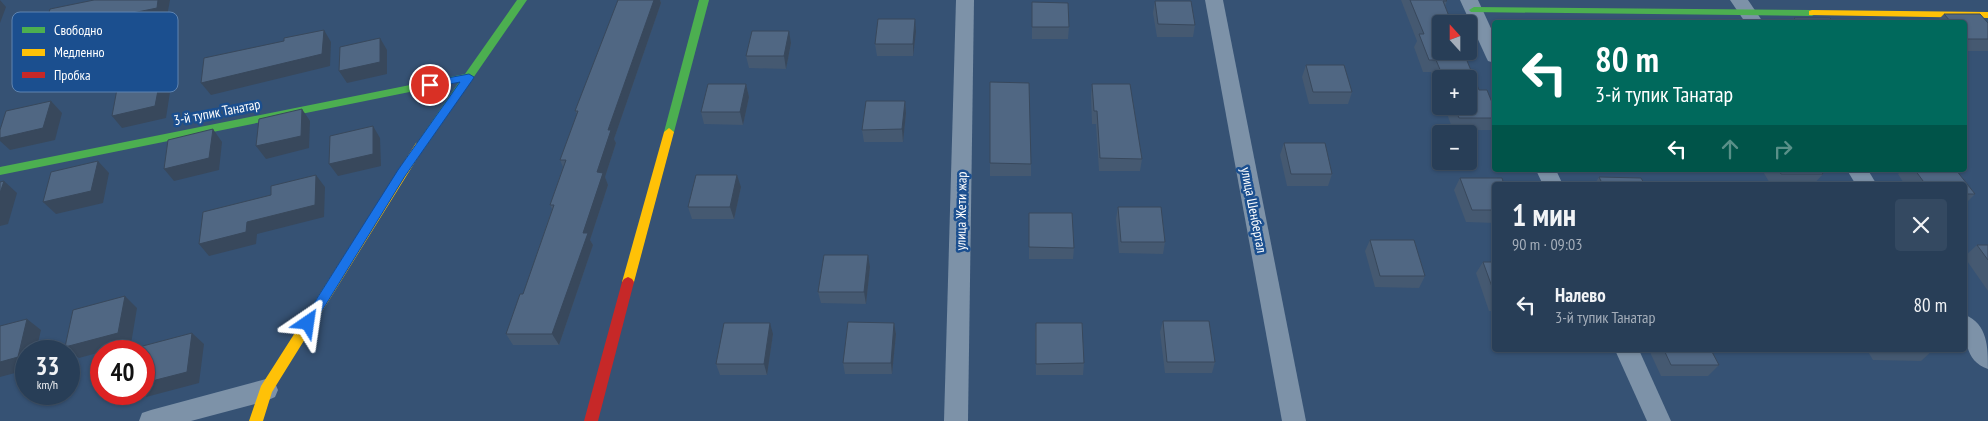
<!DOCTYPE html>
<html lang="ru">
<head>
<meta charset="utf-8">
<style>
	:root { --surface:#283e57; --page:#344961; --text:#f1f3f6; --muted:#a5aeba; --line:#44576d }
	body { margin:0; font-family:"PT Sans Narrow",sans-serif; background:var(--page); color:var(--text); height:100vh; display:flex; flex-direction:column; font-size:19px; white-space:nowrap }
	* { box-sizing:border-box; margin:0 }
	p { font-size:16px; color:var(--muted) }
	.icon { flex:none; width:28px; height:28px; fill:none; stroke:currentColor; stroke-width:2; stroke-linecap:round; stroke-linejoin:round }
	.map { position:relative; flex:1; overflow:hidden }
	.drawer { position:absolute; left:1492px; top:182px; width:475px; height:170px; display:flex; flex-direction:column; background:var(--surface); border-radius:5px; box-shadow:0 1px 4px #0004,0 0 0 1px var(--line) }
	.drawer>* { flex:none }
	.guide { position:absolute; left:1492px; top:20px; width:475px; height:152px; border-radius:5px; box-shadow:0 1px 4px #0004,0 0 0 1px var(--line); background:#00695c; color:#fff; overflow:hidden }
	.needle { width:32px; rotate:339deg }
	.fabs { position:absolute; left:1432px; top:15px; display:grid; gap:10px }
	.fabs a { display:grid; place-items:center; width:45px; height:45px; border-radius:5px; background:var(--surface); box-shadow:0 1px 4px #0004,0 0 0 1px var(--line); font-size:25px }
	.speed { position:absolute; left:15px; top:340px; display:flex; gap:10px; font-size:25px; font-weight:700; text-align:center }
	.speed>* { display:grid; place-content:center; width:65px; height:65px; border-radius:50%; background:var(--surface); box-shadow:0 1px 4px #0004,0 0 0 1px var(--line); line-height:1 }
	.speed small { font-size:12px; font-weight:400 }
	.speed .limit { border:8px solid #d22; background:#fff; color:#111 }
	.pin { position:absolute; display:grid; place-items:center; width:42px; height:42px; color:#fff; margin:-21px; border:2px solid #fff; border-radius:50%; box-shadow:0 1px 5px #0007 }
	.me { position:absolute; width:55px; margin:-28px; rotate:32deg; stroke-linejoin:round; filter:drop-shadow(0 0 4px #0008) }
	.turn { display:flex; align-items:center; gap:18px; height:105px; padding:0 20px; font-size:22px }
	.turn .icon { width:65px; height:65px; stroke-width:2.5 }
	.turn b { display:block; font-size:35px; line-height:42px }
	.lanes { display:flex; align-items:center; height:48px; padding:0 20px; background:#0003; justify-content:center; gap:25px; direction:ltr }
	.lanes .off { opacity:.35 }
	.round { display:grid; place-items:center; flex:none; width:52px; height:52px; border-radius:5px; background:var(--page) }
	.head { display:flex; align-items:center; justify-content:space-between; height:85px; padding:0 20px }
	h1 { font-size:30px; font-weight:800; line-height:38px }
	ul { padding:0; list-style:none }
	li { display:flex; align-items:center; gap:15px; height:75px; padding:0 20px }
	li div { flex:1 }
	li b { display:block; font-size:19px }
	li em { font-style:normal }
	.map>svg:first-child { display:block }
	.lines { fill:none; stroke-linecap:round; stroke-linejoin:round }
	.street { fill:#7d92a8; fill-rule:evenodd }
	.fast { fill:#4caf50; fill-rule:evenodd }
	.slow { fill:#ffc107; fill-rule:evenodd }
	.jam { fill:#c62828; fill-rule:evenodd }
	.wall { fill:#455971 }
	.shaded-wall { fill:#38485c }
	.building { fill:#506783; stroke:#38485c }
	.route { fill:#1a73e8; stroke:#114b97 }
	.labels { text-anchor:middle; stroke-width:5; stroke-linejoin:round; paint-order:stroke }
	.street-label { font-size:14px; fill:#fff; stroke:#1b4f8f }
	.key { fill:#1b4f8f; stroke:#5f84b1; stroke-width:1 }
	.key-label { font-size:14px; fill:#fff }
</style>
</head>
<body>
<div class="map">
<svg width="1988" height="421" viewBox="0 0 1988 421">
	<rect width="100%" height="100%" fill="#365274"/>
	<g class="lines">
		<g class="street">
			<polygon points="956,0 974,0 968,421 944,421"/>
			<polygon points="1205,0 1223,0 1306,421 1282,421"/>
			<polygon points="1460,0 1478,0 1495,37 1495,63 1488,61 1486,57"/>
			<polygon points="1730,0 1748,0 1763,22 1745,22"/>
			<polygon points="1536,170 1556,170 1563,185 1543,185"/>
			<polygon points="1847,170 1868,170 1877,185 1856,185"/>
			<path d="M1965,315C1988,324 1988,348 1988,369C1964,361 1965,336 1965,315Z"/>
			<polygon points="1615,350 1639,350 1671,421 1647,421"/>
			<polygon points="266,379 275,383 278,390 275,397 266,401 191,421 139,421 142,413 151,410"/>
		</g>
		<g class="fast">
			<polygon points="517,0 527,0 424,149 416,149 415,146 459,82 0,175 0,167 465,74"/>
			<polygon points="699,0 709,0 674,132 669,136 664,132"/>
			<polygon points="1474,7 1812,10 1817,13 1812,16 1471,12 1469,10"/>
		</g>
		<g class="slow">
			<polygon points="1812,10 1988,12 1988,18 1809,15 1809,11"/>
			<polygon points="669,128 674,132 634,282 632,285 628,287 624,285 622,282 664,132"/>
			<polygon points="420,142 425,146 272,392 263,421 249,421 261,386 416,143"/>
		</g>
		<polygon class="jam" points="628,277 632,279 634,282 598,421 584,421 622,282 624,279"/>
	</g>
	<g class="wall">
		<polygon points="618,0 660,0 661,3 614,139 616,143 605,177 608,185 590,240 593,245 559,345 513,345 506,334 523,294 552,209 550,205 563,167 560,160 577,114 575,111"/>
		<polygon points="1401,0 1446,0 1447,1 1445,6 1479,90 1495,110 1495,124 1492,130 1453,130 1444,106 1469,106 1469,79 1441,79 1441,99 1431,72 1423,72 1414,47 1417,41"/>
		<polygon points="1155,1 1195,25 1193,37 1157,37 1153,13"/>
		<polygon points="1032,2 1069,27 1068,39 1032,39"/>
		<polygon points="1944,14 1988,23 1988,51 1965,51 1965,22 1936,22"/>
		<polygon points="1794,18 1834,22 1790,22"/>
		<polygon points="916,32 913,56 877,56 875,44"/>
		<polygon points="791,43 786,69 749,68 746,56"/>
		<polygon points="1306,65 1352,92 1348,104 1309,104 1302,77"/>
		<polygon points="990,82 1031,164 1031,176 990,176"/>
		<polygon points="746,84 749,97 743,125 704,124 701,112"/>
		<polygon points="1092,84 1142,159 1140,171 1099,171 1096,124 1092,124 1091,96"/>
		<polygon points="905,101 906,113 903,142 864,142 862,130"/>
		<polygon points="1284,143 1332,174 1328,186 1287,186 1280,155"/>
		<polygon points="1762,170 1820,170 1823,174 1813,185 1771,185"/>
		<polygon points="1902,170 1956,170 1975,194 1965,204 1965,185 1905,185 1898,174"/>
		<polygon points="1599,177 1645,185 1594,185"/>
		<polygon points="1460,178 1495,185 1495,223 1466,222 1454,190"/>
		<polygon points="741,187 734,219 692,219 688,207"/>
		<polygon points="1118,207 1165,242 1163,254 1119,253 1116,219"/>
		<polygon points="1029,213 1074,248 1073,259 1029,259"/>
		<polygon points="1370,240 1425,276 1419,288 1375,287 1365,251"/>
		<polygon points="1977,245 1988,245 1988,291 1965,258 1965,256"/>
		<polygon points="1483,262 1495,262 1495,311 1489,311 1476,273"/>
		<polygon points="870,267 866,304 821,303 818,292"/>
		<polygon points="1163,321 1215,362 1212,373 1165,373 1160,332"/>
		<polygon points="894,323 896,334 892,374 845,374 843,363"/>
		<polygon points="1036,323 1084,363 1083,375 1036,375 1035,334"/>
		<polygon points="773,334 767,375 720,375 716,364"/>
		<polygon points="1649,350 1711,350 1719,365 1708,376 1661,376"/>
		<polygon points="1867,350 1933,350 1921,361 1873,360"/>
	</g>
	<g class="shaded-wall">
		<polygon points="0,0 6,7 0,23"/>
		<polygon points="158,0 170,0 166,21 55,44 44,31"/>
		<polygon points="654,0 660,0 661,3 614,139 616,143 605,177 608,185 590,240 593,245 559,345 552,334 597,172 608,130"/>
		<polygon points="915,19 916,32 913,56 913,44"/>
		<polygon points="324,30 331,42 330,66 211,95 201,83"/>
		<polygon points="789,31 791,43 786,69 784,56"/>
		<polygon points="380,38 387,50 387,74 347,83 339,71"/>
		<polygon points="160,80 170,92 166,118 122,128 112,116"/>
		<polygon points="746,84 749,97 743,125 740,112"/>
		<polygon points="51,101 62,113 55,140 10,150 0,141 0,138"/>
		<polygon points="905,101 906,113 903,142 902,129"/>
		<polygon points="302,109 310,121 309,148 266,159 256,146"/>
		<polygon points="373,126 380,138 381,166 338,176 329,164"/>
		<polygon points="213,129 222,142 219,170 174,181 164,169"/>
		<polygon points="98,161 109,173 103,203 56,214 43,202"/>
		<polygon points="316,175 325,187 324,217 257,234 256,244 209,256 199,244 247,222"/>
		<polygon points="737,175 741,187 734,219 730,207"/>
		<polygon points="4,181 17,193 8,224 0,226 0,193"/>
		<polygon points="868,255 870,267 866,304 864,292"/>
		<polygon points="125,296 137,308 131,344 105,351 101,351 101,352 79,358 65,347"/>
		<polygon points="27,319 41,330 36,351 26,351 26,370 0,377 0,362"/>
		<polygon points="770,323 773,334 767,375 764,364"/>
		<polygon points="894,323 896,334 892,374 891,363"/>
		<polygon points="192,333 204,344 199,383 146,397 142,394 144,394 144,383"/>
	</g>
	<g class="building">
		<polygon points="94,0 158,0 157,8 44,31 50,9"/>
		<polygon points="618,0 654,0 608,130 611,130 597,172 603,173 583,233 588,233 552,334 506,334 520,294 523,294 554,205 550,205 566,160 560,160 578,111 575,111"/>
		<polygon points="1410,0 1446,0 1447,1 1443,1 1452,24 1441,24 1441,51 1463,51 1479,90 1487,90 1495,110 1495,118 1459,118 1454,106 1469,106 1469,79 1444,79 1436,60 1429,60 1419,34 1424,34"/>
		<polygon points="1155,1 1191,1 1195,25 1158,24"/>
		<polygon points="1032,2 1068,3 1069,27 1032,27"/>
		<polygon points="1944,14 1980,14 1988,23 1988,39 1965,39 1965,22 1951,22"/>
		<polygon points="1794,18 1830,18 1834,22 1797,22"/>
		<polygon points="878,19 915,19 913,44 875,44"/>
		<polygon points="324,30 322,54 201,83 204,58 284,41 284,38"/>
		<polygon points="752,31 789,31 784,56 746,56"/>
		<polygon points="380,38 380,62 339,71 340,47"/>
		<polygon points="1306,65 1344,65 1352,92 1313,92"/>
		<polygon points="160,80 155,106 112,116 117,89"/>
		<polygon points="990,82 1029,83 1031,164 990,163"/>
		<polygon points="708,84 746,84 740,112 701,112"/>
		<polygon points="1092,84 1130,84 1142,159 1100,158 1097,111 1094,111"/>
		<polygon points="51,101 43,128 0,138 0,130 6,111"/>
		<polygon points="866,101 905,101 902,129 862,130"/>
		<polygon points="302,109 301,136 256,146 259,119"/>
		<polygon points="373,126 373,154 329,164 330,136"/>
		<polygon points="213,129 209,158 164,169 168,140"/>
		<polygon points="1284,143 1325,143 1332,174 1291,174"/>
		<polygon points="98,161 91,191 43,202 51,172"/>
		<polygon points="1779,170 1820,170 1823,174 1781,174"/>
		<polygon points="1915,170 1956,170 1975,194 1965,194 1965,185 1926,185"/>
		<polygon points="316,175 315,205 247,222 246,232 199,244 203,212 271,195 271,186"/>
		<polygon points="696,175 737,175 730,207 688,207"/>
		<polygon points="1599,177 1641,178 1645,185 1603,185"/>
		<polygon points="1460,178 1502,178 1504,185 1495,185 1495,210 1472,210"/>
		<polygon points="4,181 0,193 0,182"/>
		<polygon points="1118,207 1161,207 1165,242 1121,242"/>
		<polygon points="1029,213 1072,213 1074,248 1029,247"/>
		<polygon points="1370,240 1414,240 1425,276 1380,276"/>
		<polygon points="1977,245 1988,245 1988,260"/>
		<polygon points="824,255 868,255 864,292 818,292"/>
		<polygon points="1483,262 1495,262 1495,295"/>
		<polygon points="125,296 118,333 65,347 73,310"/>
		<polygon points="27,319 18,357 0,362 0,326"/>
		<polygon points="1163,321 1209,321 1215,362 1167,362"/>
		<polygon points="848,322 894,323 891,363 843,363"/>
		<polygon points="724,323 770,323 764,364 716,364"/>
		<polygon points="1036,323 1082,323 1084,363 1036,364"/>
		<polygon points="192,333 187,372 144,383 144,351 139,351 139,347"/>
		<polygon points="1664,350 1711,350 1719,365 1671,365"/>
	</g>
	<polygon class="route" points="469,74 474,77 473,79 405,176 312,327 304,327 302,323 304,319 398,170 460,82 430,88 426,87 426,82"/>
	<g class="labels">
		<g class="street-label">
			<text transform="translate(217 112) rotate(-11)" y="5">3-й тупик Танатар</text>
			<text transform="translate(1254 210) rotate(79)" y="5">улица Шенбертал</text>
			<text transform="translate(961 211) rotate(-89)" y="5">улица Жети жар</text>
		</g>
	</g>
	<rect x="12" y="12" width="166" height="80" rx="8" class="key"/>
	<rect x="22" y="27" width="23" height="6" fill="#4caf50"/>
	<rect x="22" y="49" width="23" height="7" fill="#ffc107"/>
	<rect x="22" y="72" width="23" height="6" fill="#c62828"/>
	<g class="key-label">
		<text x="54" y="35">Свободно</text>
		<text x="54" y="57">Медленно</text>
		<text x="54" y="80">Пробка</text>
	</g>
</svg>
<div class="fabs">
<a><svg class="needle" viewBox="-14 -14 28 28"><path d="M0-13l5 13h-10z" fill="#e53935"/><path d="M0 13l5-13h-10z" fill="#a5aeba"/></svg></a>
<a>+</a>
<a>−</a>
</div>
<div class="speed"><div>33<small>km/h</small></div><div class="limit">40</div></div>
<div class="pin" style="left:430px;top:85px;background:#d93025"><svg class="icon" aria-label="arrive" viewBox="0 0 24 24"><path d="M6 21V4h12l-3 4 3 4H6"/></svg></div>
<svg class="me" style="left:308px;top:323px" viewBox="-20 -20 40 40"><path d="M0-17L14 15 0 8-14 15z" fill="#1a73e8" stroke="#fff" stroke-width="4"/></svg>
<div class="guide">
<div class="turn"><svg class="icon" aria-label="left" viewBox="0 0 24 24"><path d="M17 20v-9H6M10 6l-5 5 5 5"/></svg><div><b>80 m</b>3-й тупик Танатар</div></div>
<div class="lanes"><svg class="icon" aria-label="left" viewBox="0 0 24 24"><path d="M17 20v-9H6M10 6l-5 5 5 5"/></svg><svg class="icon off" aria-label="ahead" viewBox="0 0 24 24"><path d="M12 20V5M6 11l6-6 6 6"/></svg><svg class="icon off" aria-label="right" viewBox="0 0 24 24"><path d="M7 20v-9h11M14 6l5 5-5 5"/></svg></div>
</div>
<section class="drawer">
<div class="head"><div><h1>1 мин</h1><p>90 m · 09:03</p></div><a class="round"><svg class="icon" aria-label="close" viewBox="0 0 24 24"><path d="M6 6l12 12M18 6L6 18"/></svg></a></div>
<ul>
<li><svg class="icon" aria-label="left" viewBox="0 0 24 24"><path d="M17 20v-9H6M10 6l-5 5 5 5"/></svg><div><b>Налево</b><p>3-й тупик Танатар</p></div><em>80 m</em></li>
</ul>
</section>
</div>
</body>
</html>
